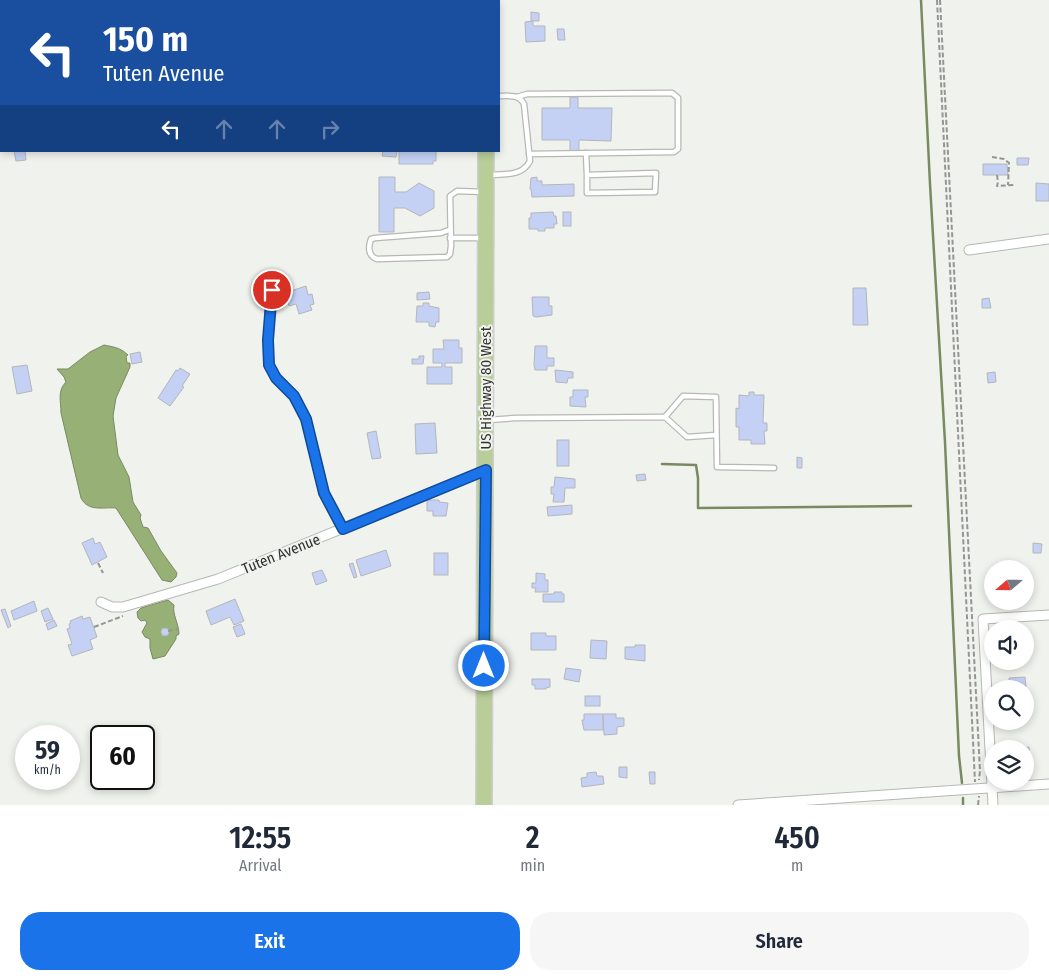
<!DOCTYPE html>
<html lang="en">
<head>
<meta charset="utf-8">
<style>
	:root { --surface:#fff; --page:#f6f6f7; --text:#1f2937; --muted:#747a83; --accent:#1a73e8 }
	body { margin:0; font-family:"Fira Sans Condensed",sans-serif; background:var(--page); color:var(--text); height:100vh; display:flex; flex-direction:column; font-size:19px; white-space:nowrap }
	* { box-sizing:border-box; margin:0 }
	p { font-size:16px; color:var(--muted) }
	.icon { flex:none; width:28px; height:28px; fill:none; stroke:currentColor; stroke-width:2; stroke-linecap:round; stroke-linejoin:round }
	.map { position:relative; height:805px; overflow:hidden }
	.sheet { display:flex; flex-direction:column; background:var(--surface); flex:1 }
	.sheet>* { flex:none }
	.top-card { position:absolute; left:0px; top:0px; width:500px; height:152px; box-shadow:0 2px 8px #0003; background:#1a4fa0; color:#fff; overflow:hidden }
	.needle { width:32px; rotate:250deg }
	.controls { position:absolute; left:984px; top:560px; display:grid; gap:10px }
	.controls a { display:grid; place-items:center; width:50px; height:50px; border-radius:50%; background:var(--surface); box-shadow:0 2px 8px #0003; font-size:25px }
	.speed { position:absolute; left:15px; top:725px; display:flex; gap:10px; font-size:25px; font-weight:700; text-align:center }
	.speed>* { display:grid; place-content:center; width:65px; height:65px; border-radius:50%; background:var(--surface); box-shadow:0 2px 8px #0003; line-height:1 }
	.speed small { font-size:12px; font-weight:400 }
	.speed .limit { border:2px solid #111; border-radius:8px; background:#fff; color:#111 }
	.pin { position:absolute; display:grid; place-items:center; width:42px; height:42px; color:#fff; margin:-21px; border:2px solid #fff; border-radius:50%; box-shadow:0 1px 5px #0007 }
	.me { position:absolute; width:55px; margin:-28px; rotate:0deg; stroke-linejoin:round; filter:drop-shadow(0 0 4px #0008) }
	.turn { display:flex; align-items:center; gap:18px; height:105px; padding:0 20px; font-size:22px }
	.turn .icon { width:65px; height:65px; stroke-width:2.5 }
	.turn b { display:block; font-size:35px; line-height:42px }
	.lanes { display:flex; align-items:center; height:48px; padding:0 20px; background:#0003; justify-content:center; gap:25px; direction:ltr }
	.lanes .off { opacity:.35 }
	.eta { display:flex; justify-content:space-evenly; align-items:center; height:85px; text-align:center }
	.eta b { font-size:30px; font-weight:600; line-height:35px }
	.action { display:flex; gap:10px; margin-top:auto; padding:10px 20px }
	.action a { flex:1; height:58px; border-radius:20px; background:var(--accent); color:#fff; font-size:20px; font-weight:600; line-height:58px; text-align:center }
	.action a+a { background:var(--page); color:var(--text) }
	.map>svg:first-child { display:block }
	.water { fill:#97b075; stroke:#798a61 }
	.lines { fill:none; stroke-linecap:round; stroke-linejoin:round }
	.stream { stroke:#798a61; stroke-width:2.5 }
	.building { fill:#c4d1f4; stroke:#b5b6ba }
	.service-casing { stroke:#b6b8b4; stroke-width:7 }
	.minor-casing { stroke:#b6b8b4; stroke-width:11 }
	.primary-casing { stroke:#cecece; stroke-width:18 }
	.path { stroke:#959693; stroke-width:2; stroke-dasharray:5 2.5; stroke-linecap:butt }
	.service { stroke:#fff; stroke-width:4.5 }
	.minor { stroke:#fff; stroke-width:9 }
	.primary { stroke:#b8cd98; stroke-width:15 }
	.route-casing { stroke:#114b97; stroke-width:12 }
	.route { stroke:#1a73e8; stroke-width:9 }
	.labels { text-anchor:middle; stroke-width:4; stroke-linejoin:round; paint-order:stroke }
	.street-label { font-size:15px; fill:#323331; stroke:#f0f2ee }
</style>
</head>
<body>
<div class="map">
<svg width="1049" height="805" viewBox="0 0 1049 805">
	<rect width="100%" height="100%" fill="#f0f2ee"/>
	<g class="water">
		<path d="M104,345C114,347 121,348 128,355L126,356L127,363H130V367L116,398L113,416L118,455L129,477L133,502L141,515L140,518L143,527L148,528L161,551L177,573L176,577L171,582L162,580L116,508C103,507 88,512 81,498L61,413C61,401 57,391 66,382L64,377L57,369H68L90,352Z"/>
		<path d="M168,600L174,605C172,614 179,624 179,634L176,636V639L165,656L153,659L150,648V639L145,637L142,632L147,623L145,620L141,621L138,618L137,612L141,608Z"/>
	</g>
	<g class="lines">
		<g class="stream">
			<polyline points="921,0 930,184 945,442 959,756 962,783"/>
			<polyline points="662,464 696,465 698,478 698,508 911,506"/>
			<polyline points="963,798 963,805"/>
		</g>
	</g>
	<g class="building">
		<rect x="402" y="0" width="34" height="1"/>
		<polygon points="531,12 539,13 539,21 531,21"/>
		<polygon points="533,21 533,26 545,26 545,41 526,42 525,22"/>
		<polygon points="557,29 564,29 565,40 558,40"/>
		<polygon points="570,97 578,97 578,108 612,108 611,141 579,140 579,152 570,152 570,140 542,140 542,108 570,108"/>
		<polygon points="14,151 25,151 26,160 16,161"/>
		<polygon points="383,151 397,151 396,157 382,156"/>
		<polygon points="399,151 433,151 436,152 436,161 433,161 433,164 399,164"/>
		<polygon points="1017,158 1029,158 1028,165 1017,165"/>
		<polygon points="983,164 1007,164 1008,175 983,175"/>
		<polygon points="379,177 395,177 395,192 406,192 419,183 434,191 434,208 420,216 405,208 394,208 394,232 379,232"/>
		<polygon points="537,177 537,181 542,181 542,185 574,184 574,196 532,197 531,189 530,189 531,178"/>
		<polygon points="1036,183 1049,184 1049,201 1036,201"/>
		<polygon points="553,212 554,216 556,216 557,224 554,224 554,228 545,228 545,231 538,231 538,229 529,229 529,218 531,218 531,213"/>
		<rect x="563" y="212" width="8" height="14"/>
		<polygon points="306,286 308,295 312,294 314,304 310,305 312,310 299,314 296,304 289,306 285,293"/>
		<polygon points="853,288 866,288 868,325 853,325"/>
		<polygon points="429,292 430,299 417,300 417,293"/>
		<polygon points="532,297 549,297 549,306 552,306 552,315 536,317 533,316"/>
		<polygon points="989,298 991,308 982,308 982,299"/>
		<polygon points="423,303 429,303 429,306 439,308 439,322 436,322 435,327 429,326 429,322 416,322 417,306 423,306"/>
		<polygon points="443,340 459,340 459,348 462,348 462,363 445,363 445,367 452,367 452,384 427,384 427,367 442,367 442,363 433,363 433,349 444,349"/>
		<polygon points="535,346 547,346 547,358 554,358 554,366 547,366 547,370 535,370 534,365"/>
		<polygon points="140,352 142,362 132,364 130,354"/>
		<polygon points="419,356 424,356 423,364 412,364 412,359 419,359"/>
		<polygon points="27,365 32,391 17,394 12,367"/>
		<polygon points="180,368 190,374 182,386 184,387 170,406 158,398 176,370 178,371"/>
		<polygon points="555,370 573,372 573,378 568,378 567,383 556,382"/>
		<polygon points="995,372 996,382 988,383 987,373"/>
		<polygon points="573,390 588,390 588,397 585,397 586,407 570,406 570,397 573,397"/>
		<polygon points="749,392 754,392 754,395 764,395 763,423 767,423 767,431 764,431 765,444 751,444 751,440 739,440 739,427 736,427 736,408 739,409 739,395 749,396"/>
		<polygon points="435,423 437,453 416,454 415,424"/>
		<polygon points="376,431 381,458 372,459 367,433"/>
		<rect x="557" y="440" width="12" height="26"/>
		<polygon points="797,457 802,458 802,468 797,468"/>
		<polygon points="645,474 646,480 637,481 636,475"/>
		<polygon points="555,477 575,479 575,488 565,488 564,502 553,502 554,494 551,494 551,487 554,487"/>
		<polygon points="427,500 439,500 439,502 448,503 446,516 433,516 433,511 427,511"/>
		<polygon points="572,505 572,514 548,516 547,507"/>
		<polygon points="93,538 95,544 100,542 107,557 92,565 82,543"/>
		<polygon points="1033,543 1042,544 1041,553 1033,553"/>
		<polygon points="386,550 391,566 361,576 356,560"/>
		<rect x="434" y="553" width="14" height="22"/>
		<polygon points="353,563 357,577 354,578 349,564"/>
		<polygon points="322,570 327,581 316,585 312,573"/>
		<polygon points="536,573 545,574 545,580 548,580 548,592 535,592 536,588 532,588 532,583 536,583"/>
		<polygon points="554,592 562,592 562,594 564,594 564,602 543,602 543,594 554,594"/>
		<polygon points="235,599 244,621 234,625 230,617 211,625 206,611"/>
		<polygon points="34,601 37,611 14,620 11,611"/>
		<polygon points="48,608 53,619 45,622 41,611"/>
		<polygon points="5,609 11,626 8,628 1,610"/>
		<polygon points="82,616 83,619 90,617 97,637 90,640 93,649 72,656 68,645 72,644 67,629 70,628 69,624 71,623 70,621"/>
		<polygon points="54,620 57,626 48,630 46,624"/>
		<polygon points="241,624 245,634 237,637 233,627"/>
		<circle cx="165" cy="632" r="4"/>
		<polygon points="531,633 546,633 546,636 556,636 556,650 531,650"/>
		<polygon points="591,640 607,641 606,659 590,658"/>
		<polygon points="635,645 645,645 645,661 625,659 625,647 635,647"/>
		<polygon points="566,668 581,670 579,682 564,679"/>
		<polygon points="1025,677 1026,687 1012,688 1010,687 1009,678"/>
		<polygon points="532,679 550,679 550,687 546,688 546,689 535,689 535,685 532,685"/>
		<rect x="585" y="696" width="15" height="10"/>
		<polygon points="584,714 603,714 603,730 584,730 582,720 584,720"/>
		<polygon points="603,714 616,714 616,718 624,718 624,726 617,727 617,734 604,735"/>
		<polygon points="1013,744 1020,744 1020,748 1029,747 1030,760 1025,760 1025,749 1012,749 1014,749"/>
		<polygon points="619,767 627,767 627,778 619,777"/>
		<polygon points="596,772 597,776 603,776 604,784 582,787 581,778 587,777 587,773"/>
		<polygon points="649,772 655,772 655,784 650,784"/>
	</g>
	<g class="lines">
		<defs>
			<g id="service">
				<polyline points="517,97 527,94 672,93 678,98 678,149 674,152 529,154"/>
				<polyline points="586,153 587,175 656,173 655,192 587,193 587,175"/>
				<path d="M488,175C503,174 522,177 530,161L524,104C519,94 509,96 499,96"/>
				<path d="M449,230L441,233L375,238L371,239C368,247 368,256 377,259L447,257L450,254L451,246L450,196L457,191L484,192"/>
				<polyline points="450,238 484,238"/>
				<polyline points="665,417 683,396 716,397 717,467 774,468"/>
				<polyline points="488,420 516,418 665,417 687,437 716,435"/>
			</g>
			<g id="minor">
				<polyline points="230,0 230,1"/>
				<polyline points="969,250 1049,239"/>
				<polyline points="272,290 268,340 269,365 276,378 294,396 306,419 324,493 343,529"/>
				<polyline points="101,602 112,607 123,607 218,579 486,470"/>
				<polyline points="738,805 1049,784"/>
				<polyline points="993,805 983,619 1049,615"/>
			</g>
			<g id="primary">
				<polyline points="486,1 486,0"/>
				<polyline points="484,805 486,151"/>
			</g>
		</defs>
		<use href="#service" class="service-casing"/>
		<use href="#minor" class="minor-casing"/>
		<use href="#primary" class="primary-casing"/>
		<g class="path">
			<polyline points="937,0 975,782"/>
			<polyline points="940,0 980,771 979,780"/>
			<polyline points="992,157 1004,159 1009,163 1008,185"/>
			<polyline points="997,175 998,182 997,186 1014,185"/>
			<polyline points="98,563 103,573"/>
			<polyline points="94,627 123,616"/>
			<polyline points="168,631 179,629"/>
			<polyline points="978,805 979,796"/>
		</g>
		<use href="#service" class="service"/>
		<use href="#minor" class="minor"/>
		<use href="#primary" class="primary"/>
	</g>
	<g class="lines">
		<defs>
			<polyline id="route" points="272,290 268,340 269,365 276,378 294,396 306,419 324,493 343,529 486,470 484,666"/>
		</defs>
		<use href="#route" class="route-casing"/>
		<use href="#route" class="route"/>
	</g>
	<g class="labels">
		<g class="street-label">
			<text transform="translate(486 388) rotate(-90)" y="5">US Highway 80 West</text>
			<text transform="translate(281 554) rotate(-22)" y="5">Tuten Avenue</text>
		</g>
	</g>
</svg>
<div class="controls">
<a><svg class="needle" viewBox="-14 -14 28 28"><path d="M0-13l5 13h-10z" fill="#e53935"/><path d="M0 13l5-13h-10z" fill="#747a83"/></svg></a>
<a><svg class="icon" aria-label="sound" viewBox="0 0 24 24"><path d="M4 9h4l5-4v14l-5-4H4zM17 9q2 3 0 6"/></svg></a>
<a><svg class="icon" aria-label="search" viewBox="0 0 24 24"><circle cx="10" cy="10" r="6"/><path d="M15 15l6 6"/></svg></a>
<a><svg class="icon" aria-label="layers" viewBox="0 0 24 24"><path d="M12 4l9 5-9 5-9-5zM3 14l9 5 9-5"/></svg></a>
</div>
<div class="speed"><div>59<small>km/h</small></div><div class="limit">60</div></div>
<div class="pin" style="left:272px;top:290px;background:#d93025"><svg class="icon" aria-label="arrive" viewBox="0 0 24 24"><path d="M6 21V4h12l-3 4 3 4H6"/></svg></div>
<svg class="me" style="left:484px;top:666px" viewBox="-20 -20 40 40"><circle r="17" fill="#1a73e8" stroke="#fff" stroke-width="3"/><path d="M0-11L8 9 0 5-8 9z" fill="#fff"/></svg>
<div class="top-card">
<div class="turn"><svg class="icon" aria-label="left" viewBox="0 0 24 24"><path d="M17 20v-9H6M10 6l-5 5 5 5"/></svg><div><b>150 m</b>Tuten Avenue</div></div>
<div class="lanes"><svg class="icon" aria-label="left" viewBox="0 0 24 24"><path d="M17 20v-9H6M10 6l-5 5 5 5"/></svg><svg class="icon off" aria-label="ahead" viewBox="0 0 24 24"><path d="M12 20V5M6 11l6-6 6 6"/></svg><svg class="icon off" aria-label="ahead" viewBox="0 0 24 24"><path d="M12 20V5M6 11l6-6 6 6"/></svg><svg class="icon off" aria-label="right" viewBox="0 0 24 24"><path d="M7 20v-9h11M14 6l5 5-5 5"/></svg></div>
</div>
</div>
<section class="sheet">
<div class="eta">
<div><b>12:55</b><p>Arrival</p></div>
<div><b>2</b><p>min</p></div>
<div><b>450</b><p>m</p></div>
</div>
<div class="action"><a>Exit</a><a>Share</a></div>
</section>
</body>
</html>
